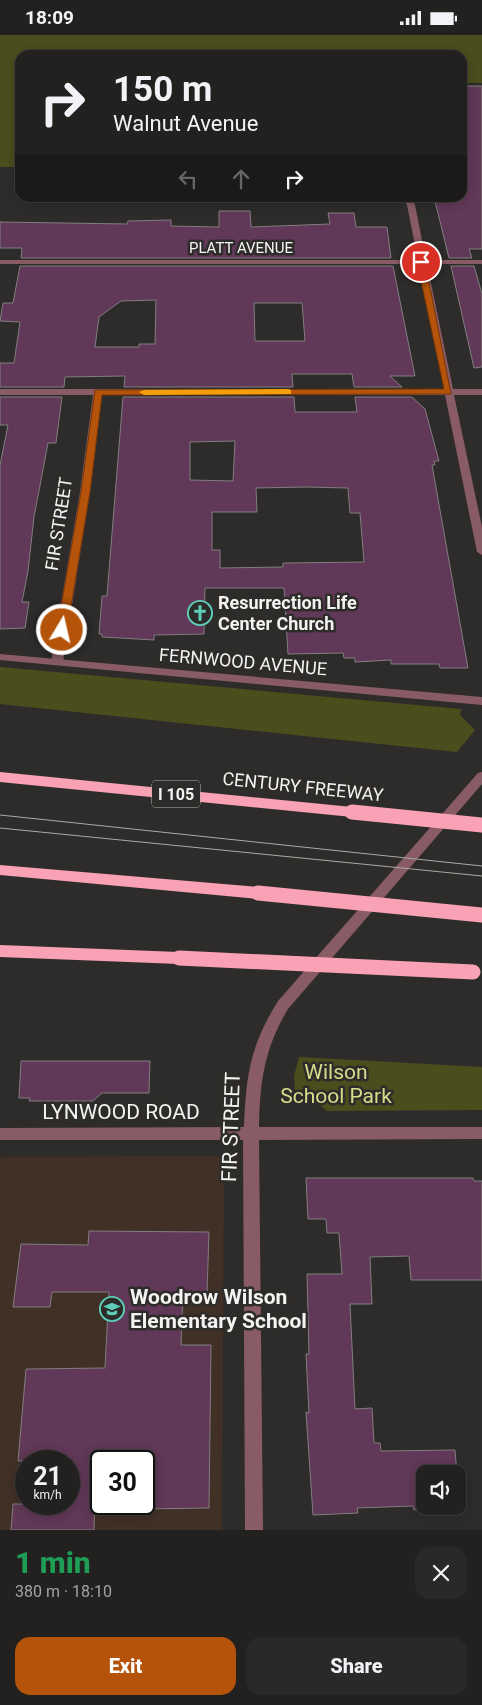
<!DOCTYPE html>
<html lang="en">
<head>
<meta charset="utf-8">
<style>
	:root { --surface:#222120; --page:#2a2929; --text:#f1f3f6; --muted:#a2a3a5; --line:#3f3e3e; --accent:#b45309 }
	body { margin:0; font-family:Roboto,sans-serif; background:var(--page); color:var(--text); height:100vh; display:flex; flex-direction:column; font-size:19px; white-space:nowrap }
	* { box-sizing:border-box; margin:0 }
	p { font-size:16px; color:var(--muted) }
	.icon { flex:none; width:28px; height:28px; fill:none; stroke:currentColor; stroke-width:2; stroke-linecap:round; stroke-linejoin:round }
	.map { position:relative; height:1495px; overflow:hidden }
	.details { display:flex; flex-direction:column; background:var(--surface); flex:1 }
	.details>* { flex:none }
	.top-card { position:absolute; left:15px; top:15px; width:452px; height:152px; border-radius:15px; box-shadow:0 2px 12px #0003,0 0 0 1px var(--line); background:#222120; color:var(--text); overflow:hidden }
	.buttons { position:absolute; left:416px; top:1430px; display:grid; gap:10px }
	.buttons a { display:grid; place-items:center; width:50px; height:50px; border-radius:10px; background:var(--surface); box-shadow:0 2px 12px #0003,0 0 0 1px var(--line); font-size:25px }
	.speed { position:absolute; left:15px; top:1415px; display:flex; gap:10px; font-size:25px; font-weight:700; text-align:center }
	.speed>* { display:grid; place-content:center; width:65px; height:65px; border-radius:50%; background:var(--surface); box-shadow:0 2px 12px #0003,0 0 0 1px var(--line); line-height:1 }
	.speed small { font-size:12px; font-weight:400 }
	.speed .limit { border:2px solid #111; border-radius:8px; background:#fff; color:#111 }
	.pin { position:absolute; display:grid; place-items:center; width:42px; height:42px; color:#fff; margin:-21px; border:2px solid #fff; border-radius:50%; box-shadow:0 1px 5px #0007 }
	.me { position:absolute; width:55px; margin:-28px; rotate:9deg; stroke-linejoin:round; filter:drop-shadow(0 0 4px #0008) }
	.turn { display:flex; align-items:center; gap:18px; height:105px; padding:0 15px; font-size:22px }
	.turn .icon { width:65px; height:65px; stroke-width:2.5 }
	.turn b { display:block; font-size:35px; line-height:42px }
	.lanes { display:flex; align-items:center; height:48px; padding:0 15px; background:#0003; justify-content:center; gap:25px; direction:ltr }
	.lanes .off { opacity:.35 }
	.round { display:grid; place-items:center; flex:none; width:52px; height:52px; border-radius:15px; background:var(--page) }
	.headline { display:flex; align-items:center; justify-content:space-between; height:85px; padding:0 15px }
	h1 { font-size:30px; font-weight:800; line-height:38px; color:#1e9e55 }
	.primary-button { display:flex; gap:10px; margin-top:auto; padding:10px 15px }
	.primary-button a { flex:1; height:58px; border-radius:15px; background:var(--accent); color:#fff; font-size:20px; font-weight:800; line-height:58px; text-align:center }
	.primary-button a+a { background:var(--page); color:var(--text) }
	.status { display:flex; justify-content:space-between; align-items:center; height:35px; padding:0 25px; background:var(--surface); direction:ltr }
	.status svg { height:14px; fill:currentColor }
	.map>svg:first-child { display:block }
	.education { fill:#413026; fill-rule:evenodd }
	.green { fill:#4b4d1d }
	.building { fill:#613857; stroke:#807e80; fill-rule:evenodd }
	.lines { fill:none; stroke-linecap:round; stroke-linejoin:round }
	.minor { fill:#885b65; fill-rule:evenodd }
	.tertiary { fill:#885b65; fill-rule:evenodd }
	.motorway { fill:#f9a1b5; fill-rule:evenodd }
	.tram { stroke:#aaa9a7; stroke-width:1 }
	.motorway-bridge { stroke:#f9a1b5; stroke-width:15 }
	.route { fill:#b45309; stroke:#753606 }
	.slow { fill:#f59e0b }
	.labels { text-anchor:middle; stroke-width:5; stroke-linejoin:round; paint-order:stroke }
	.far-street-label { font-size:15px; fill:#f4f3f1; stroke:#2e2c2a }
	.shield { fill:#2e2c2a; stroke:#b9b7b5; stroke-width:1 }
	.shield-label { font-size:16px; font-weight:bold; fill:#f4f3f1 }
	.street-label { font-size:18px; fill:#f4f3f1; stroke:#2e2c2a }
	.poi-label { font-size:18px; font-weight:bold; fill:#f4f3f1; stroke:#2e2c2a; text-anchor:start }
	.near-park-label { font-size:21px; fill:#d7dc8b; stroke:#2e2c2a }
	.near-street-label { font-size:21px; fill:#f4f3f1; stroke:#2e2c2a }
	.near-poi-label { font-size:21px; font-weight:bold; fill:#f4f3f1; stroke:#2e2c2a; text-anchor:start }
</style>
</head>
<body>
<div class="status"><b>18:09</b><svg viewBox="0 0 49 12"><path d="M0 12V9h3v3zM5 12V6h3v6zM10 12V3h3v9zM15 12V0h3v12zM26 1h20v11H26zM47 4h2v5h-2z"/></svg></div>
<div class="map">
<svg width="482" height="1495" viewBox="0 0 482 1495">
	<rect width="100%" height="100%" fill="#2e2c2a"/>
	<path class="education" d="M224,1121L222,1495H0V1122ZM26,1426H69V1469H26ZM101,1426H144V1469H101Z"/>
	<g class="green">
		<polygon points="0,0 482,0 482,48 463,48 462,20 20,20 20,132 0,132"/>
		<polygon points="0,632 461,674 460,680 475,695 457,717 0,669"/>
		<polygon points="299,1022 482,1032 482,1075 327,1076 301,1056 295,1056 294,1041"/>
	</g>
	<g class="building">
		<polygon points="462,51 482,51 482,214 469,214 472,223 449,223 434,162 462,162"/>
		<polygon points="219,176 250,176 251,192 330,189 328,178 354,178 356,192 387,192 391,223 21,223 22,213 0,213 0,187 127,189 128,186 171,185 171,191 219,192"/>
		<path d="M20,231H393L415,341H390L402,352H354L352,339H292L293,352H124L125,341L65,342L64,352H0V328H14L20,287L0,286L3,268H13ZM156,265L155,309H139V312H95L99,282L121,266ZM254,268H302L305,306H255Z"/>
		<polygon points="451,231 474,231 482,259 482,332 474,333"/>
		<polygon points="0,362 62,362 56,408 48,408 34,482 28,536 22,567 29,567 25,593 0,594 0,430 8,390 0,390"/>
		<path d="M123,362H294L295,377H357L355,362H412L425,374L439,426H434L435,430H432L468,633H440L439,629H391V625L355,627V623H344L343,618L288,619L284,553H205L204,599L154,600V605L102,602V599H99L102,561H107ZM235,406L233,446L190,445V407ZM306,452L348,453L350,478H360L364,527L283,528V532L220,533V515H212V477H257L256,453Z"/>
		<polygon points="21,1026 150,1026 149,1058 102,1058 93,1066 29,1066 30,1063 19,1063"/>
		<polygon points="306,1143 473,1143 474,1146 482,1146 482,1245 411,1245 409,1221 370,1222 372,1269 350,1269 355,1374 372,1373 374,1408 380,1408 381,1416 455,1415 457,1439 425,1439 425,1471 458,1471 458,1441 461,1472 414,1475 413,1471 357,1473 358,1478 313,1480 306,1377 309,1378 306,1319 309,1319 307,1239 342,1239 339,1198 327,1198 326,1184 308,1184"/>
		<polygon points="89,1196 209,1197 207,1259 183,1258 181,1310 211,1310 209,1473 144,1474 144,1426 96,1426 94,1495 11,1495 13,1469 69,1469 69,1426 18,1426 26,1334 105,1333 109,1257 52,1257 50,1272 13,1272 21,1209 88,1210"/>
	</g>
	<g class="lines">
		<g class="minor">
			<polygon points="402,162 410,162 415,170 426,225 482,225 482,229 427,229 453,354 482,354 482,360 454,360 482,492 482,520 477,517 445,360 102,360 90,457 63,627 61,629 53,629 51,627 80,457 93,360 0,360 0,354 444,354 419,229 0,229 0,225 418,225 407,170"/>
			<path d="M482,737V749L288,974C264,1014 260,1047 259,1092H482V1104L259,1105L263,1495H245L243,1105H0V1093L244,1092C246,1040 250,1011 278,966L478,738Z"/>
		</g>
		<polygon class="tertiary" points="0,619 482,662 482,670 0,625"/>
		<g class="motorway">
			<polygon points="0,737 352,772 360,777 352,782 0,747"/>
			<polygon points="0,830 258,852 264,854 266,858 264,862 258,864 0,840"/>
			<polygon points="0,910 179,917 185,919 187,923 185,927 179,929 0,922"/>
		</g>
		<g class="tram">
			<polyline points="0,780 482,831"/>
			<polyline points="0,793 482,841"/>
		</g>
		<g class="motorway-bridge">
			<polyline points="352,777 482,790"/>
			<polyline points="258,858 482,880"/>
			<polyline points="179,923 473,937"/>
		</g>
	</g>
	<polygon class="route" points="421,225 425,227 451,359 102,360 90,457 67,595 58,597 57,595 81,457 95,355 444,354 417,227"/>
	<polygon class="slow" points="288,354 291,355 291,359 144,360 139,357 144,355"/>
	<defs>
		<symbol id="church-ring" viewBox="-11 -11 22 22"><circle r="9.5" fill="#2e2c2a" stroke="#5eceb8" stroke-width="1.5"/><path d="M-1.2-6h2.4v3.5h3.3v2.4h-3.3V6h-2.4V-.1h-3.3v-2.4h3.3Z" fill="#5eceb8"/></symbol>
		<symbol id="school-ring" viewBox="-11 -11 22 22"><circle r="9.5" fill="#2e2c2a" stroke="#5eceb8" stroke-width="1.5"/><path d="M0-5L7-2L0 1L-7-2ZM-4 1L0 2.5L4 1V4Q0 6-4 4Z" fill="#5eceb8"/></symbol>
	</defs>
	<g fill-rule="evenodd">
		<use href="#church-ring" x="186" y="564" width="28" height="28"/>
		<use href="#school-ring" x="98" y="1260" width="28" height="28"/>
	</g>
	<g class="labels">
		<g class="far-street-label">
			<text x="241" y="218">PLATT AVENUE</text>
		</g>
		<rect class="shield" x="152" y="745.5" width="48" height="27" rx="4"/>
		<g class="shield-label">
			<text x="176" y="765">I 105</text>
		</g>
		<g class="street-label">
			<text transform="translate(59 489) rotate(-81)" y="6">FIR STREET</text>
			<text transform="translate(243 627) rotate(5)" y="6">FERNWOOD AVENUE</text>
			<text transform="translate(303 752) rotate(6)" y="6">CENTURY FREEWAY</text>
		</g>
		<g class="poi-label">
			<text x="218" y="574">Resurrection Life<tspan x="218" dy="21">Center Church</tspan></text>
		</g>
		<g class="near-park-label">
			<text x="336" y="1044">Wilson<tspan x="336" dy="24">School Park</tspan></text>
		</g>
		<g class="near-street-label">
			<text x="121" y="1084">LYNWOOD ROAD</text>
			<text transform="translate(231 1092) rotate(-88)" y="7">FIR STREET</text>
		</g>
		<g class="near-poi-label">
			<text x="130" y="1269">Woodrow Wilson<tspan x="130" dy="24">Elementary School</tspan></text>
		</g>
	</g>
</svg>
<div class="buttons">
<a><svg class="icon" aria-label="sound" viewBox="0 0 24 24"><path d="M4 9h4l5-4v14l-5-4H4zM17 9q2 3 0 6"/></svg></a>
</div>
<div class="speed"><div>21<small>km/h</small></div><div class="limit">30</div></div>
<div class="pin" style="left:421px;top:227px;background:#d93025"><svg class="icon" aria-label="arrive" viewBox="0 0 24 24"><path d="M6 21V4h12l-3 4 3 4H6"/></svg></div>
<svg class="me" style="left:62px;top:595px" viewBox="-20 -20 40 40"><circle r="17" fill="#b45309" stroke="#fff" stroke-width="3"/><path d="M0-11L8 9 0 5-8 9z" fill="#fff"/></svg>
<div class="top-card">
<div class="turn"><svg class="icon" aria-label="right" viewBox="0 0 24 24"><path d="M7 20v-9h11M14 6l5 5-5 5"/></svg><div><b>150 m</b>Walnut Avenue</div></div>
<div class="lanes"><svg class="icon off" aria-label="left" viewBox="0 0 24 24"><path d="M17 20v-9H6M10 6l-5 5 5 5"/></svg><svg class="icon off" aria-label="ahead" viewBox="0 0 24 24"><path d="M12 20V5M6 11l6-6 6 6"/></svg><svg class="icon" aria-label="right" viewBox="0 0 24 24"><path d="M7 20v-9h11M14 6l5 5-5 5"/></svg></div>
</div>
</div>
<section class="details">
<div class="headline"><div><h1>1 min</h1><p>380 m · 18:10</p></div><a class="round"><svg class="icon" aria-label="close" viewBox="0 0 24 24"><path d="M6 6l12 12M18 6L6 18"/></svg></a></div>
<div class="primary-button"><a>Exit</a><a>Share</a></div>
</section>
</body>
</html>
